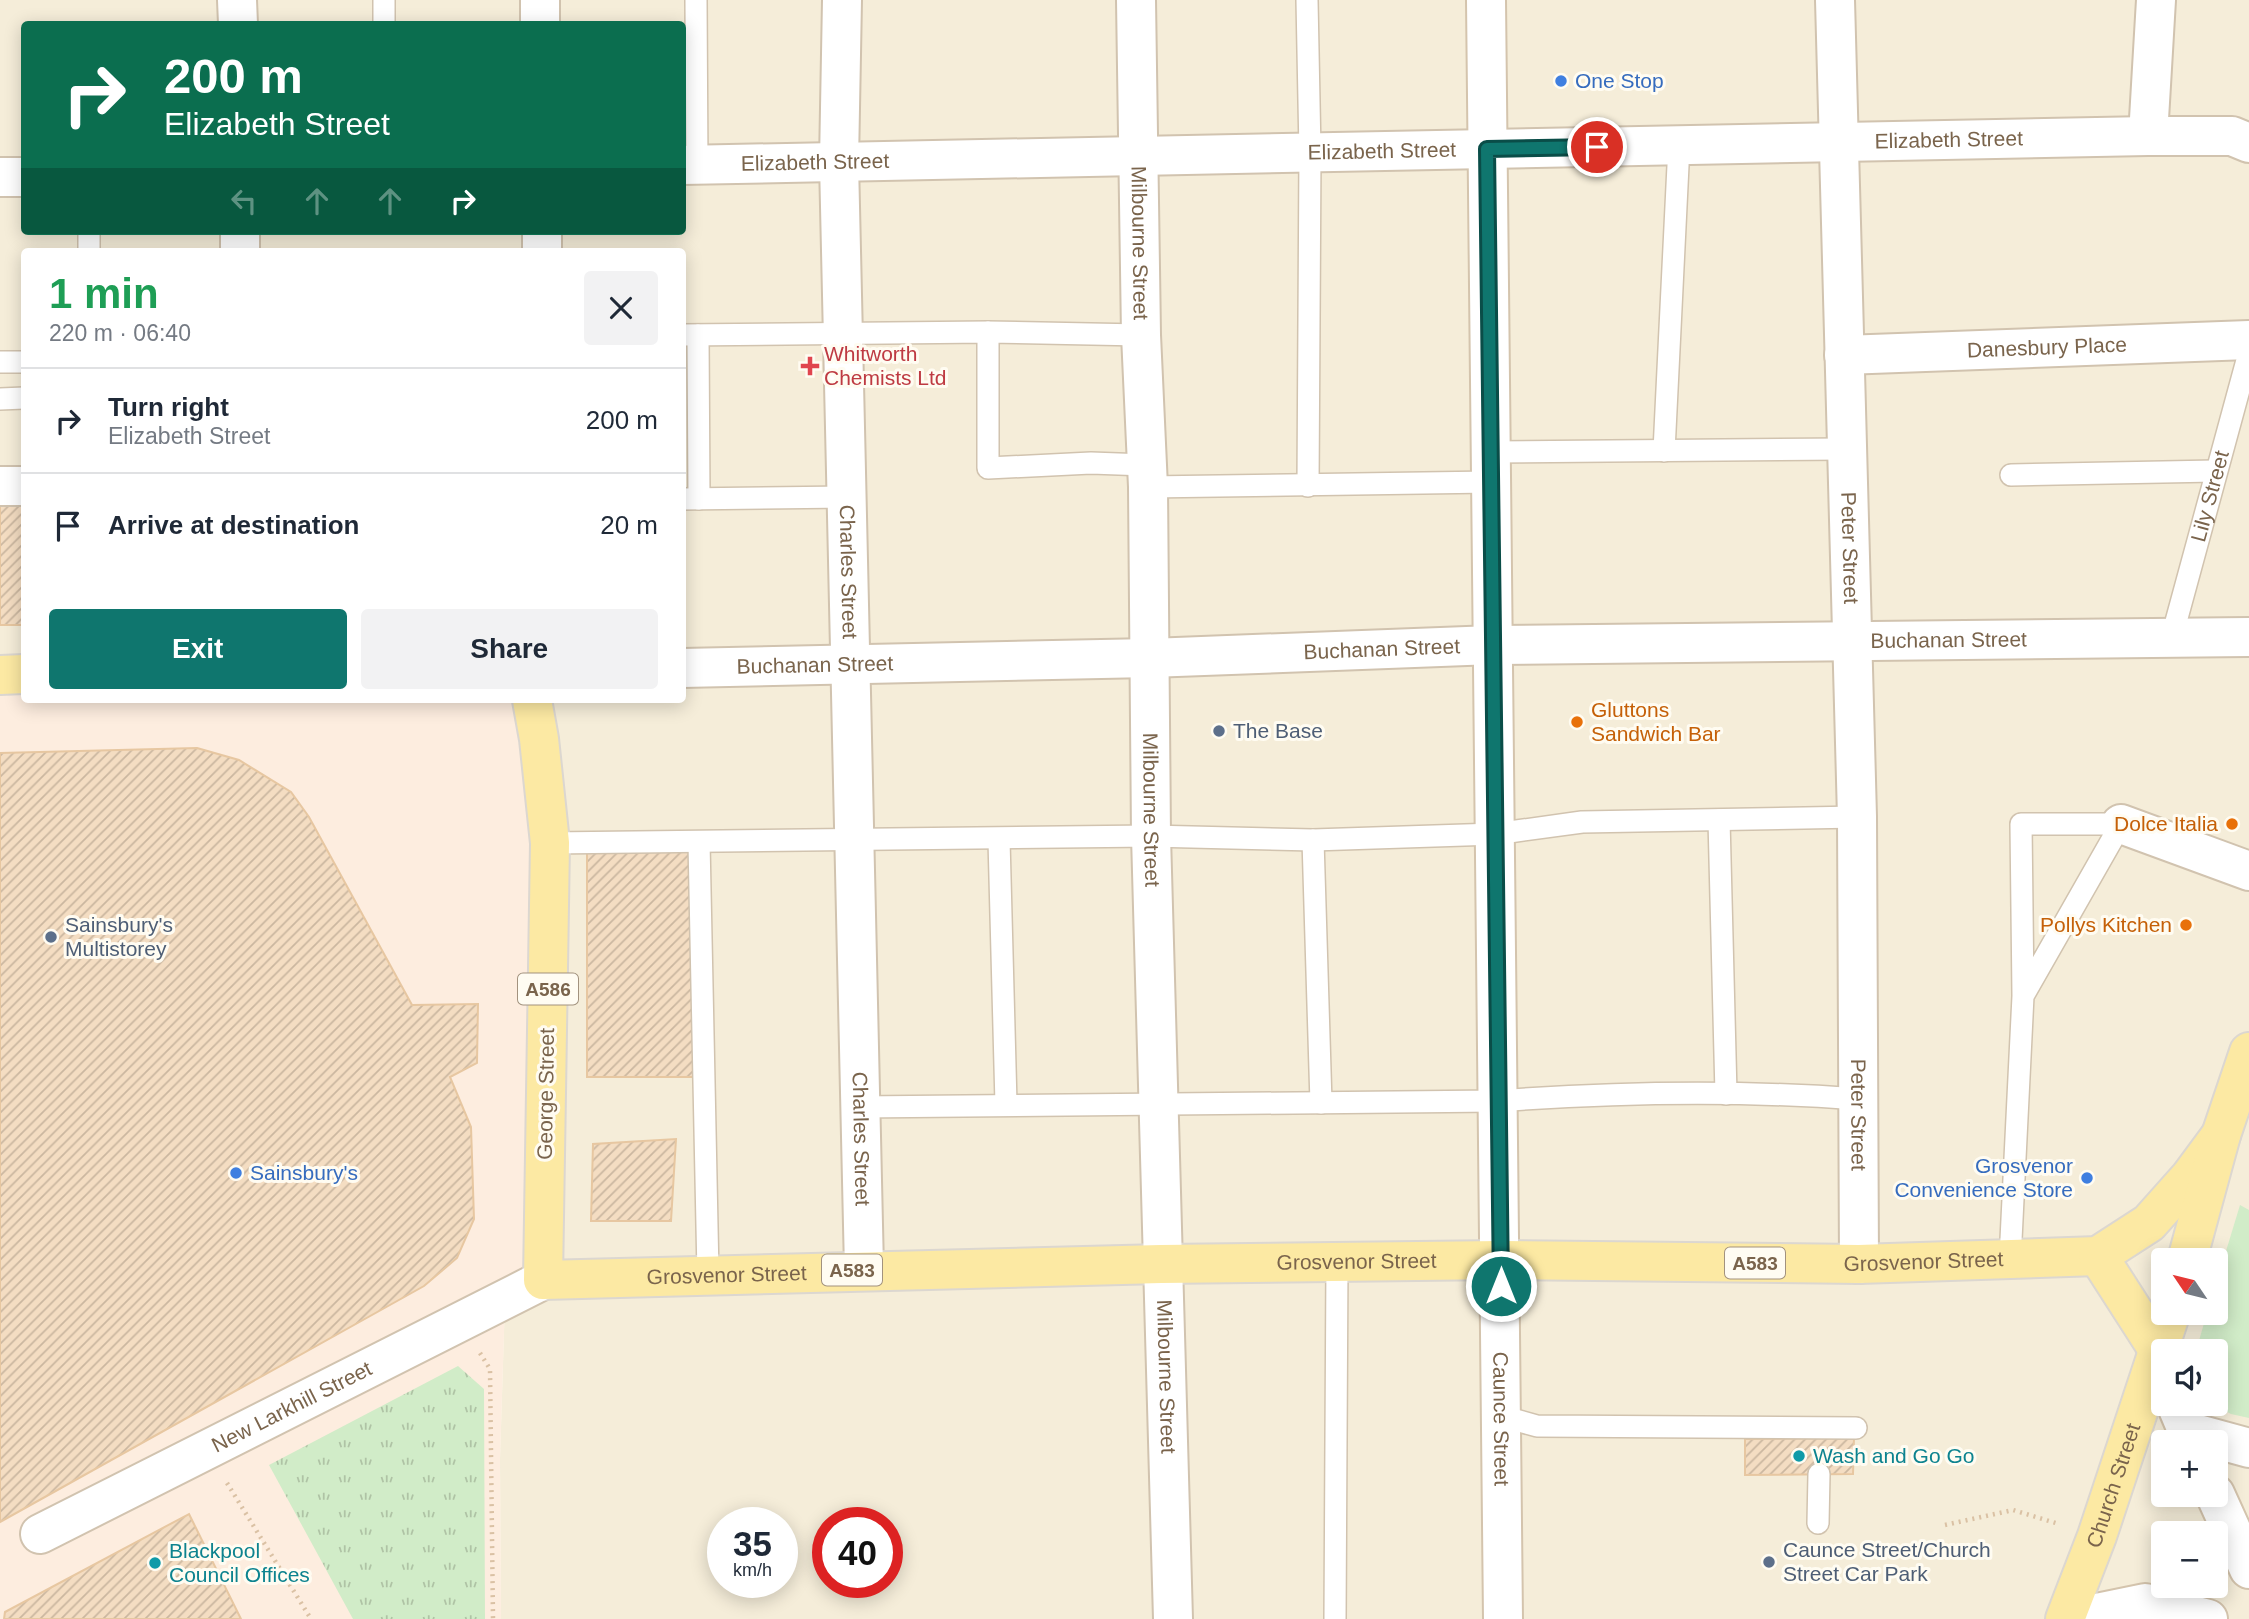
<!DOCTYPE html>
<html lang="en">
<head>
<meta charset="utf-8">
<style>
	:root { --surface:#fff; --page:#f2f2f3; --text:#1f2937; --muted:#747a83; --line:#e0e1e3; --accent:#0f766e }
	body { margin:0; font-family:Arial,sans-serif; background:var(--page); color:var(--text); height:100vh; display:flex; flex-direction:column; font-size:26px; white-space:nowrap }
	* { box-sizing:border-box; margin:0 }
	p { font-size:23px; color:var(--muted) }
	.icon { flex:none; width:38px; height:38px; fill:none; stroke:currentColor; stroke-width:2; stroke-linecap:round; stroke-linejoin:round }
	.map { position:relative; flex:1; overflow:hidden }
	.drawer { position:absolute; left:21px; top:248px; width:665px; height:455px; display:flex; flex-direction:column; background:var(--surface); border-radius:7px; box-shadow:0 4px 18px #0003 }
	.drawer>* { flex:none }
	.hud { position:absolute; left:21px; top:21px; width:665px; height:214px; border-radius:7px; box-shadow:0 4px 18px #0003; background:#0b6e4f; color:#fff; overflow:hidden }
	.needle { width:46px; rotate:305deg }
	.fabs { position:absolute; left:2151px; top:1248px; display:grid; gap:14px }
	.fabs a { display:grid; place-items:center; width:77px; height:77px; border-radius:7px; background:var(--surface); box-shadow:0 4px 18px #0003; font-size:35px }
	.speed { position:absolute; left:707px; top:1507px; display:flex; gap:14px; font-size:35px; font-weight:700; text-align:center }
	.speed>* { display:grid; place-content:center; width:91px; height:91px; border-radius:50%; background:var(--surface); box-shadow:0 4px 18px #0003; line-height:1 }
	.speed small { font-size:18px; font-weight:400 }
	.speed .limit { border:10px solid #d22; background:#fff; color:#111 }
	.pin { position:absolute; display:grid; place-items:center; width:60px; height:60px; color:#fff; margin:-30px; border:4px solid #fff; border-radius:50%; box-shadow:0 2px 7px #0007 }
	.me { position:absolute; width:77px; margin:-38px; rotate:0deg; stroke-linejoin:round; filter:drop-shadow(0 0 5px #0008) }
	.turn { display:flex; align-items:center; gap:24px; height:147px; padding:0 28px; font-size:32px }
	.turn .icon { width:91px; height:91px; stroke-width:2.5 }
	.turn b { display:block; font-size:49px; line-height:60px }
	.lanes { display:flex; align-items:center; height:66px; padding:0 28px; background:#0003; justify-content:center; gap:35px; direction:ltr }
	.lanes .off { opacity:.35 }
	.round { display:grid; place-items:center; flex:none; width:74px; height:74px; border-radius:7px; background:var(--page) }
	.head { display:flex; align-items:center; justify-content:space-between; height:119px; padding:0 28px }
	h1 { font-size:42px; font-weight:700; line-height:52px; color:#1e9e55 }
	.action { display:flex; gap:14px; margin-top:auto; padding:14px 28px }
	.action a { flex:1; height:80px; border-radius:7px; background:var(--accent); color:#fff; font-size:28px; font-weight:700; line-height:80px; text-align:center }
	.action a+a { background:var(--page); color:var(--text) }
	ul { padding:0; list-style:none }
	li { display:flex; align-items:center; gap:21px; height:105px; padding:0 28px; border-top:2px solid var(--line) }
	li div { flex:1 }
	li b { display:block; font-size:26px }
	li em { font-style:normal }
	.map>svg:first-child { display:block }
	.residential { fill:#f5edd9; fill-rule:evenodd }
	.commercial { fill:#fdeddf }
	.grass { fill:url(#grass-tufts) }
	.garden { fill:#d1ecc8 }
	.building { fill:url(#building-hatch); stroke:#e7c7a1; stroke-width:2 }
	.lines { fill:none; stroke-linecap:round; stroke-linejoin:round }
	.lane-casing { stroke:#d1c3af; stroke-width:24 }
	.street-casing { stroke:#d1c3af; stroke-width:42 }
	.secondary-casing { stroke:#d4c4ad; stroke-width:42 }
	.primary-casing { stroke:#dcd7d0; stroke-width:42 }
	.path { stroke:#dac1a4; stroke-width:4.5; stroke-dasharray:2 5; stroke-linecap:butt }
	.lane { stroke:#fff; stroke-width:21 }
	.street { stroke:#fff; stroke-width:38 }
	.secondary { stroke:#fff; stroke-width:38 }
	.primary { stroke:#fce9a3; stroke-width:38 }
	.route-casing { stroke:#0a4d48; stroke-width:18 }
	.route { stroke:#0f766e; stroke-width:12 }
	.shop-dot { fill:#3f7fe0; stroke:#fffcf2; stroke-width:2.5 }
	.health-dot { fill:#e0444e; stroke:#fffcf2; stroke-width:2.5 }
	.food-dot { fill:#e8710a; stroke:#fffcf2; stroke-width:2.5 }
	.service-dot { fill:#5c6f8a; stroke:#fffcf2; stroke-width:2.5 }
	.culture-dot { fill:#0f9aa8; stroke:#fffcf2; stroke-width:2.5 }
	.labels { text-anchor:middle; stroke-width:6; stroke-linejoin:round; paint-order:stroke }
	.shield { fill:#fffcf2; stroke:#a2927e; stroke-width:2 }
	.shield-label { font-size:19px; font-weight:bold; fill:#7a644c }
	.shop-label { font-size:21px; fill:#366cbe; stroke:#fffcf2; text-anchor:start }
	.street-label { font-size:21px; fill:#7a644c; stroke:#fffcf2 }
	.health-label { font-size:21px; fill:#be3a42; stroke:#fffcf2; text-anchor:start }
	.food-label { font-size:21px; fill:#c56008; stroke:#fffcf2; text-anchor:end }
	.service-label { font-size:21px; fill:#4e5e75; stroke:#fffcf2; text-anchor:start }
	.culture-label { font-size:21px; fill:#0d838f; stroke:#fffcf2; text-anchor:start }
</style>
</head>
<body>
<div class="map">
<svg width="2249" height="1619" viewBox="0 0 2249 1619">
	<defs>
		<pattern id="grass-tufts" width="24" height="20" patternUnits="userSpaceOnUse" patternTransform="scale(1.75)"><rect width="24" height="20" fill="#d1ecc8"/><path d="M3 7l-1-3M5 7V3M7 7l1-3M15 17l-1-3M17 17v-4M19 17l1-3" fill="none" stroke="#afc3a5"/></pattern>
		<pattern id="building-hatch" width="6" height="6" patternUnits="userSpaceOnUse" patternTransform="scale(1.75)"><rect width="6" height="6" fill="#f4ddc2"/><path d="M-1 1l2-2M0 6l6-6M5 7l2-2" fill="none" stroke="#cbb7a0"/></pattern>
	</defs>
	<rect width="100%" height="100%" fill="#fdf9eb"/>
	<path class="residential" d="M0,0H2249V1619H501L500,1459L505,1300L536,700H682V252H24V672H0ZM24,24H682V231H24ZM2163,1260H2216V1312H2163ZM2163,1351H2216V1404H2163ZM2163,1442H2216V1494H2163ZM723,1522H782V1582H723ZM828,1522H887V1582H828ZM2163,1533H2216V1586H2163Z"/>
	<polygon class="commercial" points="24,674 24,700 532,700 543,1280 505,1300 500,1459 501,1619 0,1619 0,675"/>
	<polygon class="grass" points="458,1366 484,1389 485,1619 353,1619 269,1465"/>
	<polygon class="garden" points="2240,1205 2249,1210 2249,1418 2231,1414 2212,1404 2216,1404 2216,1351 2196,1351 2207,1313 2216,1312 2216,1284"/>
	<g class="building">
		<rect x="0" y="493" width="24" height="132"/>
		<polygon points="197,748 239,760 291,792 309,817 412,1005 478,1004 477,1063 450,1077 471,1127 474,1219 457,1258 424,1286 0,1522 0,753"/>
		<polygon points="690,848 698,1077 587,1077 587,850"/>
		<polygon points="676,1139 671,1221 591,1221 593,1144"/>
		<polygon points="1854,1438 1853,1474 1745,1475 1745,1439"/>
		<polygon points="189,1514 241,1619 4,1619 5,1612"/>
	</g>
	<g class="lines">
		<defs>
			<g id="lane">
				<polyline points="384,0 384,24"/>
				<polyline points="696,0 697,165"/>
				<polyline points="1307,0 1310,152 1308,486"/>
				<polyline points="89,231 89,252"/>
				<polyline points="988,332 988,468 1091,463 1146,465"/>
				<polyline points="682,335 988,332 1141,335"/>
				<polyline points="698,335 699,499"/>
				<polyline points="0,362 24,362"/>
				<polyline points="0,399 24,398"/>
				<polyline points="1664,451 1679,145"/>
				<polyline points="1491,452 1845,449"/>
				<polyline points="2011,475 2215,471"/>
				<polyline points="1148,487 1491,482"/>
				<polyline points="682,499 848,497"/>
				<path id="s1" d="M2171,640L2249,353"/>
				<polyline points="1719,820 1726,1094"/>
				<polyline points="999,840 1006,1104"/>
				<polyline points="1313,840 1321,1103"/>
				<polyline points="699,842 708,1274"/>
				<polyline points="550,843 1151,836 1313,840 1495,834 1582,822 1857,817"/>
				<path d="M858,1107L1497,1101C1617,1092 1739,1090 1858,1099"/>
				<polyline points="2010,1260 2023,996 2021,824 2121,824 2023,996"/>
				<polyline points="1501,1416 1537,1426 1856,1428"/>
				<polyline points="1818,1523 1819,1474"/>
				<polyline points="1335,1619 1337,1262"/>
			</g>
			<g id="street">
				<polyline points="237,0 238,24"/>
				<polyline points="540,0 540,24"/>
				<path id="s2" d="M842,0L839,162L864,1269"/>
				<path id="s3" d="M1136,0L1141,335L1148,487L1151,836L1173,1619"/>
				<path id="s4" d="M1835,0L1857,817L1859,1264"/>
				<polyline points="2148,136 2156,0"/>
				<path id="s5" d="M682,165L2148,136H2232L2249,143"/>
				<polyline points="0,177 24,177"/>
				<polyline points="240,231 240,252"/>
				<polyline points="542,231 542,252"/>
				<path id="s6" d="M1844,355L2249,340"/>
				<polyline points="0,486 24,486"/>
				<path id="s7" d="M682,668L1150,658L1493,645L2249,637"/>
				<polyline points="2121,824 2249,871"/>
				<polyline points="2187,1431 2249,1448"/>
				<path id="s8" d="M40,1534L543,1280"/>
			</g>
			<g id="secondary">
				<path id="s9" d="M1486,0L1503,1619"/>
				<polyline points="2176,1404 2192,1442"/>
				<polyline points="2215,1494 2249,1569"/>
				<polyline points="2067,1619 2145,1603 2208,1619"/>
			</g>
			<g id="primary">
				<polyline points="0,675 24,674"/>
				<path id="s10" d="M532,700L539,739L550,843L543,1280L1161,1264L1501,1260L1859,1264L2098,1256L2149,1223L2190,1177L2221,1135"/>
				<polyline points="2098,1256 2159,1351"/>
				<polyline points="2187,1260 2221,1135 2249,1052"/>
				<path id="s11" d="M2065,1619L2097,1536L2171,1312"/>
			</g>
		</defs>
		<use href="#lane" class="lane-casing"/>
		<use href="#street" class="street-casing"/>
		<use href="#secondary" class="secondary-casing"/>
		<use href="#primary" class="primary-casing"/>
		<g class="path">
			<polyline points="480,1353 490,1369 493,1619"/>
			<polyline points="227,1483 311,1619"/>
			<polyline points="1945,1525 2013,1510 2059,1524"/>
		</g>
		<use href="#lane" class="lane"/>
		<use href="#street" class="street"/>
		<use href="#secondary" class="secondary"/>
		<use href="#primary" class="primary"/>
	</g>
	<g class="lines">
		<defs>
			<polyline id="route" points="1501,1286 1487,149 1597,147"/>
		</defs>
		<use href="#route" class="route-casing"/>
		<use href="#route" class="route"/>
	</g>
	<g class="shop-dot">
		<circle cx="1561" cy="81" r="7"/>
		<circle cx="236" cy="1173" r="7"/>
		<circle cx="2087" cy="1178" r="7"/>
	</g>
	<path class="health-dot" d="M806.5 355.5h7v7h7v7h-7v7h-7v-7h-7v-7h7z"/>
	<g class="food-dot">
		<circle cx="1577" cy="722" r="7"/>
		<circle cx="2232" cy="824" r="7"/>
		<circle cx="2186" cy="925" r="7"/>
	</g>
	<g class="service-dot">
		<circle cx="1219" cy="731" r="7"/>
		<circle cx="51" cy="937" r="7"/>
		<circle cx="1769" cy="1562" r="7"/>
	</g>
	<g class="culture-dot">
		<circle cx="1799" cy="1456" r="7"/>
		<circle cx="155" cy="1563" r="7"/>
	</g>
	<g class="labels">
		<g class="shield">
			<rect x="518" y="973.5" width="60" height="31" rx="5"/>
			<rect x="1725" y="1247.5" width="60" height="31" rx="5"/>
			<rect x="822" y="1254.5" width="60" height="31" rx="5"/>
		</g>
		<g class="shield-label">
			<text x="548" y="996">A586</text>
			<text x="1755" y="1270">A583</text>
			<text x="852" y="1277">A583</text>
		</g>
		<g class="shop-label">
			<text x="1575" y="88">One Stop</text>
			<text x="2073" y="1173" text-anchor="end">Grosvenor<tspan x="2073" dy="24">Convenience Store</tspan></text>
			<text x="250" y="1180">Sainsbury's</text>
		</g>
		<g class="street-label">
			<text dy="7" stroke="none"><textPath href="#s5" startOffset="1267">Elizabeth Street</textPath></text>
			<text dy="7" stroke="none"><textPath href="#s5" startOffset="700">Elizabeth Street</textPath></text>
			<text dy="7" stroke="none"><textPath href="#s5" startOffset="133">Elizabeth Street</textPath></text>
			<text dy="7" stroke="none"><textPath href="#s3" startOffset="243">Milbourne Street</textPath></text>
			<text dy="7" stroke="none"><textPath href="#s6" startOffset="203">Danesbury Place</textPath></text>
			<text dy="7" stroke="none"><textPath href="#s1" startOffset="149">Lily Street</textPath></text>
			<text dy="7" stroke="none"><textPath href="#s4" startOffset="548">Peter Street</textPath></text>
			<text dy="7" stroke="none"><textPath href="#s2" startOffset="572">Charles Street</textPath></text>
			<text dy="7" stroke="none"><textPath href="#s7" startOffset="1267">Buchanan Street</textPath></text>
			<text dy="7" stroke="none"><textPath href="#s7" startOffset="700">Buchanan Street</textPath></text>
			<text dy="7" stroke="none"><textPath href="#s7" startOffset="133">Buchanan Street</textPath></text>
			<text dy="7" stroke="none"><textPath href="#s3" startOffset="810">Milbourne Street</textPath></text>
			<text transform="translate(546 1094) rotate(-89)" y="7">George Street</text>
			<text dy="7" stroke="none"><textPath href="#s4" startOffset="1115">Peter Street</textPath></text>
			<text dy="7" stroke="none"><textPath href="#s2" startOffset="1139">Charles Street</textPath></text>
			<text dy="7" stroke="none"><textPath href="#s10" startOffset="1395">Grosvenor Street</textPath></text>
			<text dy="7" stroke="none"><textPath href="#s10" startOffset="1962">Grosvenor Street</textPath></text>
			<text dy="7" stroke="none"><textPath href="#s10" startOffset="765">Grosvenor Street</textPath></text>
			<text dy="7" stroke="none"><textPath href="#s3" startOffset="1377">Milbourne Street</textPath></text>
			<text dy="7" stroke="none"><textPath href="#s8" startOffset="282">New Larkhill Street</textPath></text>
			<text dy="7" stroke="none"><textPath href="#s9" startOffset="1419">Caunce Street</textPath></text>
			<text dy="7" stroke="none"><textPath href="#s11" startOffset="142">Church Street</textPath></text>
		</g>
		<g class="health-label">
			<text x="824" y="361">Whitworth<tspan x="824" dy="24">Chemists Ltd</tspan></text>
		</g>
		<g class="food-label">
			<text x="1591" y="717" text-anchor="start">Gluttons<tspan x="1591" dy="24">Sandwich Bar</tspan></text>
			<text x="2218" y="831">Dolce Italia</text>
			<text x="2172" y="932">Pollys Kitchen</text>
		</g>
		<g class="service-label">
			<text x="1233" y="738">The Base</text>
			<text x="65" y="932">Sainsbury's<tspan x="65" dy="24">Multistorey</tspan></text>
			<text x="1783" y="1557">Caunce Street/Church<tspan x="1783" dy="24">Street Car Park</tspan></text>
		</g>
		<g class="culture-label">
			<text x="1813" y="1463">Wash and Go Go</text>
			<text x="169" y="1558">Blackpool<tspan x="169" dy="24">Council Offices</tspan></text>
		</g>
	</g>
</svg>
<div class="fabs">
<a><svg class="needle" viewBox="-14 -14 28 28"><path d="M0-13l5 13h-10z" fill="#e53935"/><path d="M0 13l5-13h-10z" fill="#747a83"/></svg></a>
<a><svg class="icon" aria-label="sound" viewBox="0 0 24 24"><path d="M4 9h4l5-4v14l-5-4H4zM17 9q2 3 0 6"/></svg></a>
<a>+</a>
<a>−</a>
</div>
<div class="speed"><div>35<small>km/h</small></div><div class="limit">40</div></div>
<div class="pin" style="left:1597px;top:147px;background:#d93025"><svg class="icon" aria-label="arrive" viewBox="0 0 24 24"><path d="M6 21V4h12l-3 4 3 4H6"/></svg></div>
<svg class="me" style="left:1501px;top:1286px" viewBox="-20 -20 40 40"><circle r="17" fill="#0f766e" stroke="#fff" stroke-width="3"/><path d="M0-11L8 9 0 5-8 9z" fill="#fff"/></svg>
<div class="hud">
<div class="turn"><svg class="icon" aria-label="right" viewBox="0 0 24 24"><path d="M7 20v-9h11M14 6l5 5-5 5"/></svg><div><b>200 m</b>Elizabeth Street</div></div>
<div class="lanes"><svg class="icon off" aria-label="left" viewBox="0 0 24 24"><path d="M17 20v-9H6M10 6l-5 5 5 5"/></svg><svg class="icon off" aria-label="ahead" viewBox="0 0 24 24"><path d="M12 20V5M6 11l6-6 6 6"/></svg><svg class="icon off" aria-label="ahead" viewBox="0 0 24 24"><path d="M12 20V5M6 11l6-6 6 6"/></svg><svg class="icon" aria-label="right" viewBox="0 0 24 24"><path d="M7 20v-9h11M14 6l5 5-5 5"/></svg></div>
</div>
<section class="drawer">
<div class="head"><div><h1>1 min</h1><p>220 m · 06:40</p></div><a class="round"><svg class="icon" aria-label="close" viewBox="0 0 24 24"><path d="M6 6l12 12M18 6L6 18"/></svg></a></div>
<ul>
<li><svg class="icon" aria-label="right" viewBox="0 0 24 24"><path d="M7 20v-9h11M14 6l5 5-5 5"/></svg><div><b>Turn right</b><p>Elizabeth Street</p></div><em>200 m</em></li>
<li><svg class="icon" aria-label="arrive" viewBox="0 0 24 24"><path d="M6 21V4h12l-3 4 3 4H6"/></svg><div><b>Arrive at destination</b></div><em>20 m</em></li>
</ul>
<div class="action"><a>Exit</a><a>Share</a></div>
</section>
</div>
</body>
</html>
